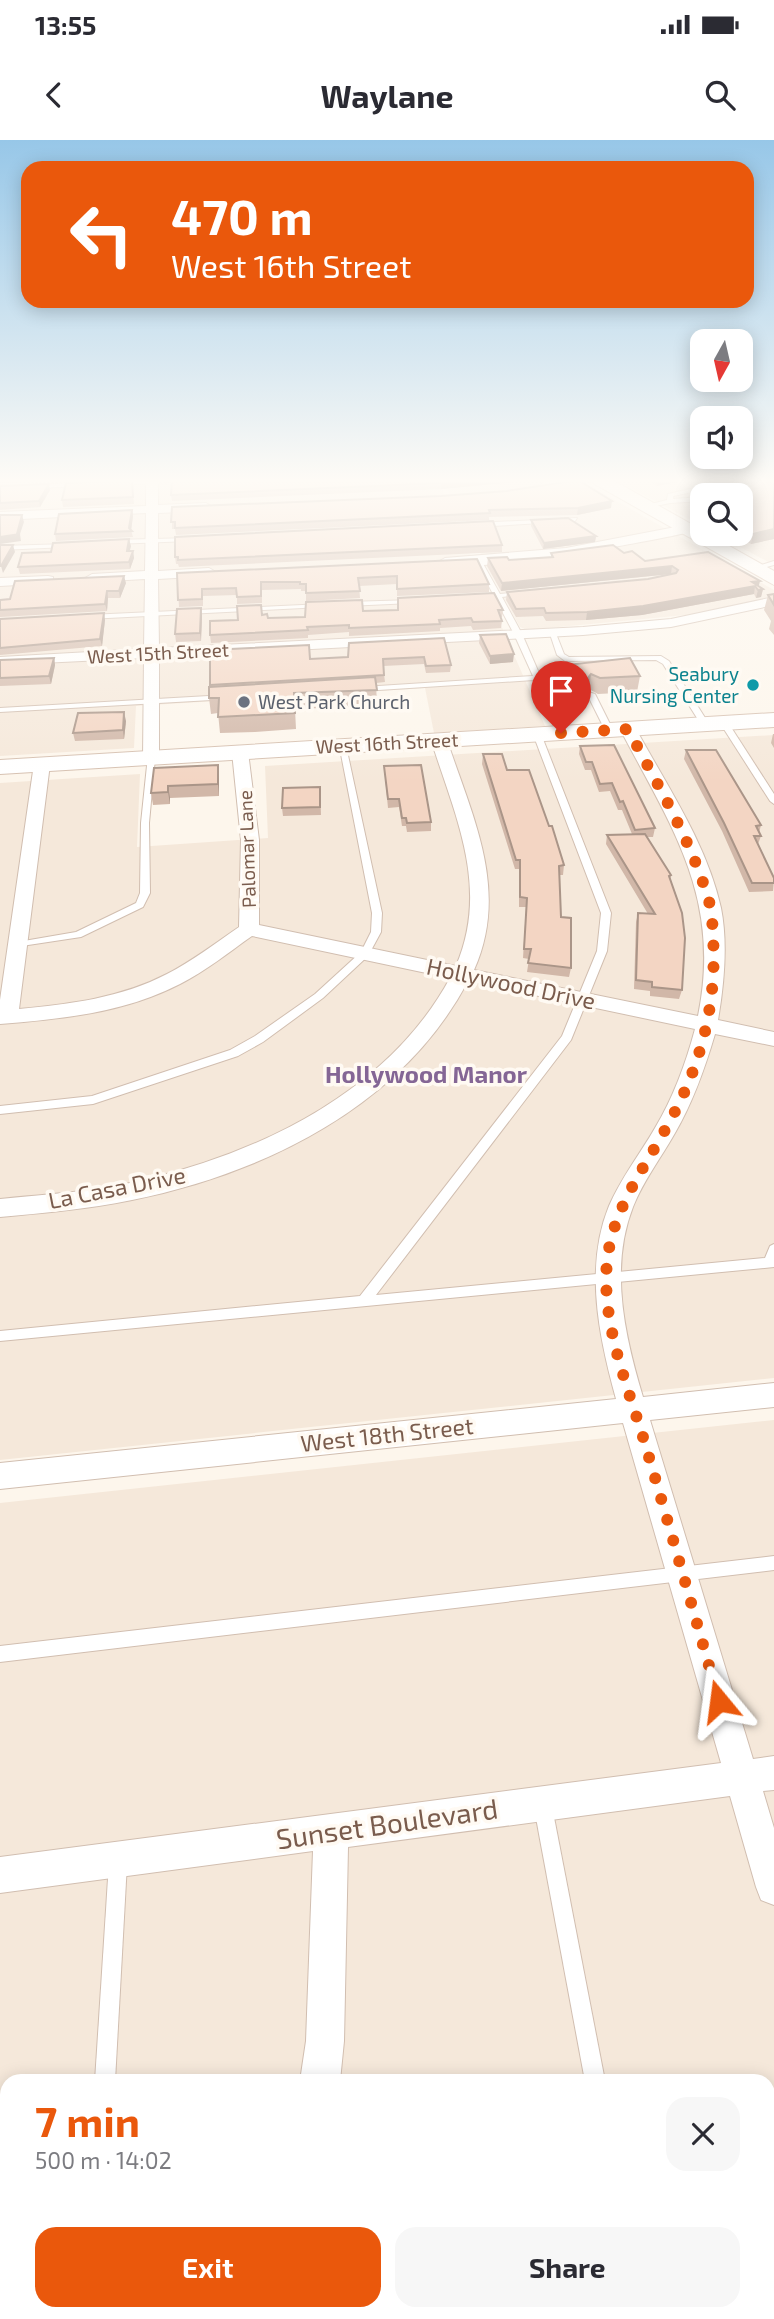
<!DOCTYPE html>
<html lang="en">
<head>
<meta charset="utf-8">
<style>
	:root { --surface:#fff; --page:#f7f7f7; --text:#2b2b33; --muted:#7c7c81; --accent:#ea580c }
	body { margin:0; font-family:"Exo 2",sans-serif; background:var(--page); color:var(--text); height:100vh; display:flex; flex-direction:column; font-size:26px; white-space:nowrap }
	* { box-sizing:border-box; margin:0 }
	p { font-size:23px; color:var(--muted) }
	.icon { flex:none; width:38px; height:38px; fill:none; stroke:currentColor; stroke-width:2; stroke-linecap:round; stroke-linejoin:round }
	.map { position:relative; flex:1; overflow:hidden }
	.drawer { position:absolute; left:0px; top:1934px; width:775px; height:247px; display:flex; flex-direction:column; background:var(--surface); border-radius:21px 21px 0 0; box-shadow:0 4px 18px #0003 }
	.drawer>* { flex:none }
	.hud { position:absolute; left:21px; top:21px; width:733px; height:147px; border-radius:21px; box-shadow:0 4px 18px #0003; background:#ea580c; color:#fff; overflow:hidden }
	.needle { width:46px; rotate:188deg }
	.fabs { position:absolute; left:690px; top:189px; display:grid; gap:14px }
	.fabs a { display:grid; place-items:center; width:63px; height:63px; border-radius:14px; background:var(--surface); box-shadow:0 4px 18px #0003; font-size:35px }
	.pin { position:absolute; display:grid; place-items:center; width:60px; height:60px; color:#fff; margin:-72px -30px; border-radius:50% 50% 50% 0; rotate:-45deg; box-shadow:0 0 7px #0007 }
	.pin .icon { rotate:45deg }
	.me { position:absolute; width:77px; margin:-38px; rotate:344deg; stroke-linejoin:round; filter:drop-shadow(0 0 5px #0008) }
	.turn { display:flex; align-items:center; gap:24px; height:147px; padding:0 35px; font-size:32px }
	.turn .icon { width:91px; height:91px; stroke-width:2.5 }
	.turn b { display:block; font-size:49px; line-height:60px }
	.round { display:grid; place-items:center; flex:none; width:74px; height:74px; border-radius:21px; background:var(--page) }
	.overview { display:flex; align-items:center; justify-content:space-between; height:119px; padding:0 35px }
	h1 { font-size:42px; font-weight:700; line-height:52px; color:var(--accent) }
	.cta { display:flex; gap:14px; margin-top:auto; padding:14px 35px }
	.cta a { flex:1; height:80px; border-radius:21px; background:var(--accent); color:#fff; font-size:28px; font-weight:700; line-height:80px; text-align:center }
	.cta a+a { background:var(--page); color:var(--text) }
	.status { display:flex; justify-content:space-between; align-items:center; height:49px; padding:0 35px; background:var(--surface); direction:ltr }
	.status svg { height:19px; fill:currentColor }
	header { display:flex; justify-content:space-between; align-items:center; height:91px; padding:0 35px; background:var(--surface); font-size:32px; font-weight:700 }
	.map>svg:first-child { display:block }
	.residential { fill:#f5e8da; fill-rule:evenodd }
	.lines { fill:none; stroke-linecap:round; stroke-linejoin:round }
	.service-casing { stroke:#d1beb0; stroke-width:2 }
	.minor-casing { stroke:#d1beb0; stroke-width:2 }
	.secondary-casing { stroke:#d6c0b0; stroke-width:2 }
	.service { fill:#fff; fill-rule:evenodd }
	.minor { fill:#fff; fill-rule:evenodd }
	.secondary { fill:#fff; fill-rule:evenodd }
	.wall { fill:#d1b7a8 }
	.shaded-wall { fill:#aa9588 }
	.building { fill:#f3d5c3; stroke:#aa9588; stroke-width:2 }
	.route { stroke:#ea580c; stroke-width:12; stroke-dasharray:0 21.6 }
	.culture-dot { fill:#0f9aa8; stroke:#fffaf3; stroke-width:2.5 }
	.worship-dot { fill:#6b7280; stroke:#fffaf3; stroke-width:2.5 }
	.labels { text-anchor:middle; stroke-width:7; stroke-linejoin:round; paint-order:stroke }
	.far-street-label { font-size:19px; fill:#7a5c4d; stroke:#fffaf3 }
	.far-culture-label { font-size:19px; fill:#0d838f; stroke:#fffaf3; text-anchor:end }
	.far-worship-label { font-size:19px; fill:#5b616d; stroke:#fffaf3; text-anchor:start }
	.street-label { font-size:23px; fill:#7a5c4d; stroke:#fffaf3 }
	.neighbourhood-label { font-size:24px; font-weight:bold; fill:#846695; stroke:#fffaf3 }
	.near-street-label { font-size:28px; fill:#7a5c4d; stroke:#fffaf3 }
</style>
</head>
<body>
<div class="status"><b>13:55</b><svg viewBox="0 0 49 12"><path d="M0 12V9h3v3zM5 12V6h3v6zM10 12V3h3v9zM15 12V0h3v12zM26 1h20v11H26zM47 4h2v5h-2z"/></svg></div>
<header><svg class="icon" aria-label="back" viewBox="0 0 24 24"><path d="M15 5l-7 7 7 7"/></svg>Waylane<svg class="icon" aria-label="search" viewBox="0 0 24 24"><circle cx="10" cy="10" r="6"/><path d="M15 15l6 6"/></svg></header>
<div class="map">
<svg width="774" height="2179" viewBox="0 0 774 2179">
	<rect width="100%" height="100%" fill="#fdf6ec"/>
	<g class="residential">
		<polygon points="0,338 437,338 545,586 434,593 425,548 136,566 134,608 0,616"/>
		<polygon points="441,338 576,338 774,450 774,456 696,474 527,490 520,487 486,426 469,388"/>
		<polygon points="612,338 774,338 774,425 716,394 740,394 740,355 702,355 702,386"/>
		<polygon points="774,595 774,1238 0,1320 0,643 140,634 137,707 268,698 265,626"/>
		<path d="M774,1280V2179H0V1363ZM7,1941H768V2174H7Z"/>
	</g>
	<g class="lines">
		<defs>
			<g id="service">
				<polygon points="187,338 189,341 118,345 115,343 118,341"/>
				<polygon points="595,338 604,338 601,340"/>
				<polygon points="84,343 82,346 0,350 0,346"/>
				<polygon points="708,345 727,354 722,355 707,349 673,356 673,359 702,357 702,361 670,363 646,368 643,366 667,360 668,354"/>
				<polygon points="577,378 575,381 477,387 474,385 477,383"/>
				<polygon points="192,398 190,401 114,404 111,402 114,400"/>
				<polygon points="69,404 69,406 67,407 0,410 0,406"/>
				<polygon points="478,418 481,420 500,454 521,452 524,454 502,457 522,494 565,593 564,595 557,593 534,540 363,551 359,549 363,547 533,536 514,494 495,458 480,459 477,457 493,454 475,420"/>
				<polygon points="774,421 774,425 755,430 752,428"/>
				<polygon points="414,460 415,461 412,463 347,466 344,464 347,462"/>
				<polygon points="324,464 325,465 322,467 88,479 84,477 88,475"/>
				<polygon points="549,491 555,491 564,514 569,517 661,516 669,521 709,584 702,586 663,524 656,520 565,521 557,515"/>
				<polygon points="588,552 595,554 613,590 612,592 605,590 587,554"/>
				<polygon points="226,555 230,557 229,559 0,572 0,568"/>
				<polygon points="721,581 727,581 774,654 774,664 770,661 720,583"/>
				<polygon points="534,592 541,594 611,773 607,811 571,900 376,1155 765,1118 770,1106 774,1104 774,1127 0,1201 0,1191 360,1156 562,896 597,811 601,773 533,594"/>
				<polygon points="339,604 346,606 382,773 381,792 368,816 323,858 263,902 238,916 93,964 0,974 0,966 92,956 230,910 255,896 315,854 361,812 371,792 372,773"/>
				<polygon points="148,616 155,618 149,683 150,753 143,767 81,797 15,807 15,803 18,802 76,792 136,763 140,753 141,683"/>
				<polygon points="774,1416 774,1430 0,1522 0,1506"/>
				<polygon points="543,1658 549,1661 552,1667 605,1941 585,1941 534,1667 537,1661"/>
				<polygon points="118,1714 124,1717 127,1723 115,1941 95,1941 109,1723 112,1717"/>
				<polygon points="7,2158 7,2174 16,2174 13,2179 0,2179 0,2161"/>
				<polygon points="627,2174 649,2174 650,2179 628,2179"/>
			</g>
			<g id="minor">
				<polygon points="146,338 158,338 158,365 206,363 212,367 206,371 158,373 158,431 209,428 216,432 209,436 158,439 159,508 583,487 671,479 774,457 774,465 671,487 583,495 159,517 159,618 151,623 143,618 144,518 0,525 0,517 144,509 145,439 92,442 85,438 92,434 145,431 146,373 0,380 0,372 146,366"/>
				<polygon points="574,338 604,338 598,341 546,349 540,345 546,341"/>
				<path d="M686,385L692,389L690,392C657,400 458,438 438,422L445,418L566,408Z"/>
				<polygon points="48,436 53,437 53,443 0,446 0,438"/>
				<path d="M628,584L636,589C667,646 707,704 721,768C728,803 724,845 718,880L774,892V906L715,894C705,928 693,962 675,993C661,1018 643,1041 633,1067C609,1128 625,1197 643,1257L774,1243V1267L650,1280L753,1619L774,1616V1650L763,1651L774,1688V1765L761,1760L756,1747L730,1656L348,1707L344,1901L340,1941H300L306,1901L313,1711L0,1753V1717L721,1623L623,1283L0,1349V1323L616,1259C599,1198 584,1127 609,1066C621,1038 640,1014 655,988C673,958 686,923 695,889L468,841C402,966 265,1033 132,1060C88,1069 44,1073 0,1077V1059C49,1054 100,1051 148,1039C266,1010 390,949 450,838L252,796C229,812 206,831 180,844C124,873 61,879 0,884V860L34,624L42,619L50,624L19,869C70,864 121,858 167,834C192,821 216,803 239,787L241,700L232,612L240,607L248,612L259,700V785L456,826C490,747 455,676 431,600L439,595L447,600C472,676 510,750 474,830L698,876C722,758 672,688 620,589Z"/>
				<polygon points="261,2174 305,2174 303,2179 259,2179"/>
			</g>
			<g id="secondary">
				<polygon points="589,338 609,338 702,390 702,394 708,394 774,431 774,445 591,342"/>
				<polygon points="774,573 774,587 0,634 0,620"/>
			</g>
		</defs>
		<use href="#service" class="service-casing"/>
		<use href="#minor" class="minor-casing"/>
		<use href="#secondary" class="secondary-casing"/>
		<use href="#service" class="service"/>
		<use href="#minor" class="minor"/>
		<use href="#secondary" class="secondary"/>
	</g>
	<g class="wall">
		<polygon points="0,338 57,338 55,341 0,343"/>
		<polygon points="68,338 133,338 69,341"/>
		<polygon points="202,338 556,338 441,349 172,361 171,355"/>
		<polygon points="643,338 755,338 754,342 774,342 774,399 751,404 733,394 740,394 740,355 724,355 725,349 709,343 700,344 692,339 657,346"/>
		<polygon points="132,340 134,364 63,367 62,360"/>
		<polygon points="0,346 50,350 40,367 0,370"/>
		<polygon points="702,359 702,375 695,371 697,360"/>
		<polygon points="172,367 611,368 577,375 489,377 489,380 176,395 175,389 172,389"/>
		<polygon points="132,370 133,376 131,390 133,397 56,401 55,394"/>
		<polygon points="531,380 596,396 595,402 543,409 531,386"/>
		<polygon points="502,405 502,412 179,427 178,424 176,424 175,417"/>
		<polygon points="131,406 129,411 133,411 134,418 130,429 20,434 18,427 51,412"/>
		<polygon points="708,412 763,449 761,457 756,458 754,454 642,475 586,480 546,481 543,476 516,477 506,460 507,452 648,439 671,434 501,451 487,426 488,418 509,420 551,417 551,413 624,413 645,421"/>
		<polygon points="477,419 489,444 489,452 397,456 397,444 359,446 360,458 306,461 306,451 301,451 301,449 262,450 262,463 237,464 237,455 203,456 203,466 179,467 177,433"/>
		<polygon points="126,443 120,458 108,458 107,471 0,477 0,460 10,459"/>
		<polygon points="774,454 774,495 769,489 771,481 764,470 768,455"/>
		<polygon points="201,468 202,475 201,501 176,502 175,494"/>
		<polygon points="503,470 502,477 500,478 502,481 501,488 473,490 471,486 440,488 440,491 349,496 349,492 308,495 308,498 211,503 210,495 238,480 262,475 268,478 305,477 363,471"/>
		<polygon points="0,479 105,480 102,506 0,515"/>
		<polygon points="480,495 513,522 490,524 479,503"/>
		<polygon points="444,498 451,525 450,532 426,533 424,524 383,526 385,542 376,543 377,566 295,569 296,589 255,592 220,593 218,573 211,574 209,558 210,510 310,519 348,517"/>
		<polygon points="54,518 55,525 51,544 0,546 0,520"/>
		<polygon points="566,525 640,536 637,552 598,554 589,549 585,555 572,555 564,540"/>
		<polygon points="126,581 124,599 75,601 73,593"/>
		<polygon points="773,594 774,594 774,608 771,603"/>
		<polygon points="580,606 655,688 653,697 647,697 671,735 670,740 682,850 679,859 650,856 650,851 634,849 636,782 638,773 648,774 606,704 607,695 632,694 622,670 618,670 610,651 599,652 591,630 585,630 579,614"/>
		<polygon points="686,610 761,685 759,693 761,696 758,704 774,738 773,751 749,752 722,691 684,619"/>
		<polygon points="483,614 507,630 564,725 563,735 559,735 561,777 571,828 569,837 527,832 529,819 523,818 526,767 519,767 519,729 515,729 482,624"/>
		<polygon points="384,626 431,682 431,691 407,692 406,686 402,686 399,667 388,668"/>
		<polygon points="154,628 219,637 219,656 170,658 170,664 153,665 151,653"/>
		<polygon points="320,647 321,675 283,676 282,668"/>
	</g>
	<g class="shaded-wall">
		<polygon points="497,338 556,338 441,349 441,343"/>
		<polygon points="659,338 692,338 692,339 657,346"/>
		<polygon points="701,338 710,338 709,343 700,344"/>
		<polygon points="739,338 755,338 754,343 725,347 724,349 726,341"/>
		<polygon points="49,344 50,350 40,367 39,361"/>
		<polygon points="612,361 611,368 577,375 578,368"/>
		<polygon points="132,370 133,376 131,391 129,388"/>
		<polygon points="22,375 24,382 20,394 21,401 0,404 0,397"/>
		<polygon points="774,389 774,399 751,404 753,394"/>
		<polygon points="596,396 595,402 543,409 544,403"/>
		<polygon points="129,399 131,406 128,418 127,411"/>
		<polygon points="13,405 15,412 3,433 1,426"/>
		<polygon points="133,411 134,418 130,429 129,422"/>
		<polygon points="672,426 671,434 501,451 502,443"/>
		<polygon points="124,436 126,443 120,458 119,451"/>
		<polygon points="760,441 758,449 755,446 754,454 642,475 586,480 587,472"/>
		<polygon points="763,449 761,457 756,458 758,450"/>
		<polygon points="107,451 108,458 107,471 105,464"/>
		<polygon points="201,468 202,475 201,501 200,493"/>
		<polygon points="104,473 105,480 102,506 100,499"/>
		<polygon points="514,514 513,522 490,524 490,516"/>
		<polygon points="54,518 55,525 51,544 49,536"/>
		<polygon points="591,534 589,549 585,555 587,539"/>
		<polygon points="124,572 126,581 124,599 123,590"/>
		<polygon points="218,625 219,637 219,656 218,644"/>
		<polygon points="168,646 170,658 170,664 168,652"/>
	</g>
	<g class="building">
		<polygon points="202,338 497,338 441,343 171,355 172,339"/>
		<polygon points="719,338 739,338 726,341"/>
		<polygon points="769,339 774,342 774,389 753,394 740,386 740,355 722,355 735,353 725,347"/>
		<polygon points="132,340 133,357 62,360 66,343"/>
		<polygon points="578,340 612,361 578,368 489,370 490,373 175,388 175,382 171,382 172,367 441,356 507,351"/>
		<polygon points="49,344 39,361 0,363 0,346"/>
		<polygon points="132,370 129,388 132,391 55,394 59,374"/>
		<polygon points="0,375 22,375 17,394 20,394 0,397"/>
		<polygon points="568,378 596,396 544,403 531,380"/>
		<polygon points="493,381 502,405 178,420 178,417 175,417 175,397"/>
		<polygon points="129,399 127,411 133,411 129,422 18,427 22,413 51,412 53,403"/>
		<polygon points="0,405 13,405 1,426 0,426"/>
		<polygon points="613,405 624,413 632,411 645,421 708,412 760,441 752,442 763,449 758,450 755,446 643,466 587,472 546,473 544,468 516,469 507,452 648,439 676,433 678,430 672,426 502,443 488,418 507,417 509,420 553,417 551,413"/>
		<polygon points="477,419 489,444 397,449 397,436 358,438 360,451 306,453 306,444 300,444 300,442 261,442 261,456 237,457 236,448 202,449 202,459 178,460 177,433"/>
		<polygon points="124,436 119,451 107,451 105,464 0,470 0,460 10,459 15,441"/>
		<polygon points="494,453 503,470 498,470 502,481 473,482 471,478 439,480 440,484 349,488 349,485 307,487 308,490 210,495 210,481 238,480 237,466 261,465 262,475 267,474 268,478 305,477 306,462 362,460 363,471 398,470 398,458"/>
		<polygon points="774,454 774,465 768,455"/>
		<polygon points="201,468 200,493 175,494 177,469"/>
		<polygon points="104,473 100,499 0,508 0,479"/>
		<polygon points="506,494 514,514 490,516 480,495"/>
		<polygon points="444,498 451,525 426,526 424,517 383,519 384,535 210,545 210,510 309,505 310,519 348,517 349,503"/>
		<polygon points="54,518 49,536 0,538 0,520"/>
		<polygon points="630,518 640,536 600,538 591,534 587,539 574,540 566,525"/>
		<polygon points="375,537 377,550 294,553 295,573 218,577 219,558 209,558 209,547"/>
		<polygon points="124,572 123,590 73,593 78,573"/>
		<polygon points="614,605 655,688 635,690 623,661 620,662 612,643 600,644 592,622 586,622 580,606"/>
		<polygon points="686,610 716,610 761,685 756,686 761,696 754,696 774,738 774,743 752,743 724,683"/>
		<polygon points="483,614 502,614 507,630 529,630 549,686 552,686 564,725 559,726 561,777 571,778 571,828 528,823 531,809 524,809 527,758 520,757 520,720 516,720"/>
		<polygon points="218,625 218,644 168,646 168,652 151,653 154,628"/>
		<polygon points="421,625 431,682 407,683 406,678 402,678 399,659 388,659 384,626"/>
		<polygon points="320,647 320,667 282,668 283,648"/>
		<polygon points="645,694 671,735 669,736 682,773 685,798 682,850 652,847 652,842 636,840 638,773 655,774 607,695"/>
	</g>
	<linearGradient id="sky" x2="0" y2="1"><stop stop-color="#97c7e8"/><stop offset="0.53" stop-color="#fefbf6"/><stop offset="1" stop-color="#fefbf6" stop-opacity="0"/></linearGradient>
	<rect width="774" height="643" fill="url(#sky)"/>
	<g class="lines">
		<path class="route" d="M561,593L628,589C658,646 693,703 710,765C713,775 712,787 713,797C717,862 702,922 671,979C646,1027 613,1066 607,1122C601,1185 629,1249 646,1307C671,1392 695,1476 719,1561"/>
	</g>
	<circle class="culture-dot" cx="753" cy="545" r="7"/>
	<circle class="worship-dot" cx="244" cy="562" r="7"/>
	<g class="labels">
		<g class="far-street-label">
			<text transform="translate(158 513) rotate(-3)" y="7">West 15th Street</text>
			<text transform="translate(387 603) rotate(-3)" y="7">West 16th Street</text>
			<text transform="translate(247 709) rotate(-92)" y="7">Palomar Lane</text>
		</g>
		<g class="far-culture-label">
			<text x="739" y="541">Seabury<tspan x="739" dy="22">Nursing Center</tspan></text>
		</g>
		<g class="far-worship-label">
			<text x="258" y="569">West Park Church</text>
		</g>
		<g class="street-label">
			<text transform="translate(511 844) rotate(12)" y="8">Hollywood Drive</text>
			<text transform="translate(117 1048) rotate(-11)" y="8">La Casa Drive</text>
			<text transform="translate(387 1295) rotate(-6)" y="8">West 18th Street</text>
		</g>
		<g class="neighbourhood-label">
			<text x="426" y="943">Hollywood Manor</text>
		</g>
		<g class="near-street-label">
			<text transform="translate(387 1684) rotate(-8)" y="10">Sunset Boulevard</text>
		</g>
	</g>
</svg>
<div class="fabs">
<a><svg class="needle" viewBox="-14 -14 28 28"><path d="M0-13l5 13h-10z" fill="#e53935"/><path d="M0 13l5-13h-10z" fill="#7c7c81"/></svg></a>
<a><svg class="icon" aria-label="sound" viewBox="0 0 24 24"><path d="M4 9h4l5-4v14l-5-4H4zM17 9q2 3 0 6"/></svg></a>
<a><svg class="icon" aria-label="search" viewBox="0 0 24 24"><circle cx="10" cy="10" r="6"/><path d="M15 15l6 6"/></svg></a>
</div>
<div class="pin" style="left:561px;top:593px;background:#d93025"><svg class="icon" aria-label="arrive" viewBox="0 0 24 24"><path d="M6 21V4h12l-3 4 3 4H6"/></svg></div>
<svg class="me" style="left:719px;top:1561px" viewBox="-20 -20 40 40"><path d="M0-17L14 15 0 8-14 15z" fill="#ea580c" stroke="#fff" stroke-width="4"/></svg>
<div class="hud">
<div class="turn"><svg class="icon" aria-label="left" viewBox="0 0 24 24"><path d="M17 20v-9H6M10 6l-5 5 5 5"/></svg><div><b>470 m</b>West 16th Street</div></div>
</div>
<section class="drawer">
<div class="overview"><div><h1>7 min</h1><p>500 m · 14:02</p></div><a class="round"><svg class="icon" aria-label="close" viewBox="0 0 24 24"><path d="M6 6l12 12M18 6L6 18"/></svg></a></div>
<div class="cta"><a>Exit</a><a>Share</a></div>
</section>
</div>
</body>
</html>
